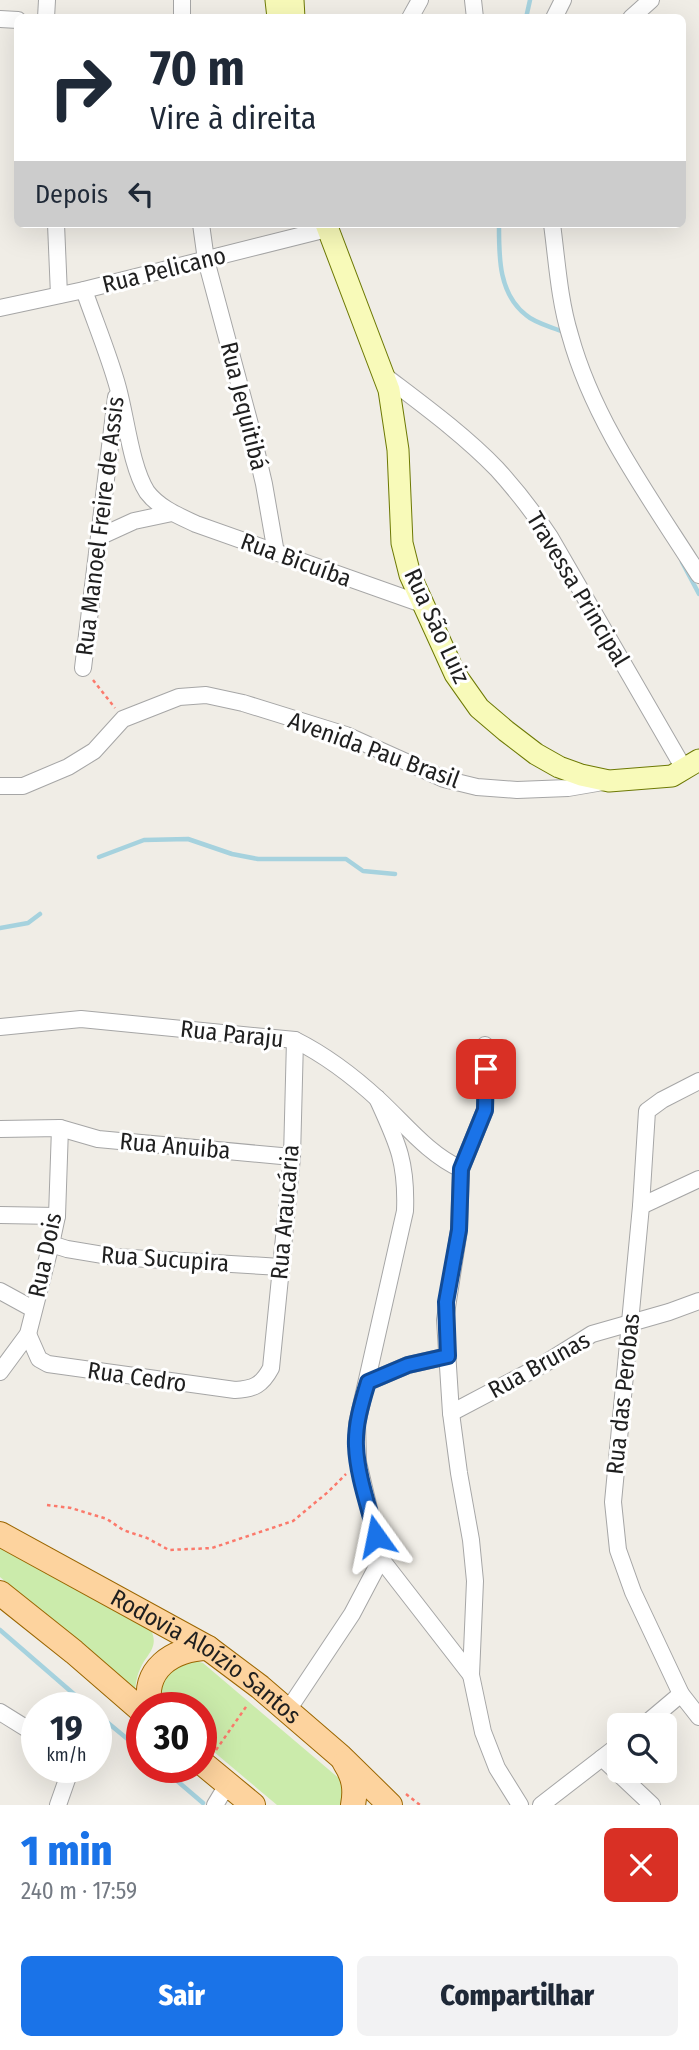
<!DOCTYPE html>
<html lang="pt">
<head>
<meta charset="utf-8">
<style>
	:root { --surface:#fff; --page:#f2f2f3; --text:#1f2937; --muted:#747a83; --accent:#1a73e8 }
	body { margin:0; font-family:"Fira Sans Condensed",sans-serif; background:var(--page); color:var(--text); height:100vh; display:flex; flex-direction:column; font-size:26px; white-space:nowrap }
	* { box-sizing:border-box; margin:0 }
	p { font-size:23px; color:var(--muted) }
	.icon { flex:none; width:38px; height:38px; fill:none; stroke:currentColor; stroke-width:2; stroke-linecap:round; stroke-linejoin:round }
	.map { position:relative; height:1805px; overflow:hidden }
	.panel { display:flex; flex-direction:column; background:var(--surface); flex:1 }
	.panel>* { flex:none }
	.hud { position:absolute; left:14px; top:14px; width:672px; height:214px; border-radius:10px; box-shadow:0 7px 28px #0002; background:#fff; color:var(--text); overflow:hidden }
	.buttons { position:absolute; left:607px; top:1713px; display:grid; gap:14px }
	.buttons a { display:grid; place-items:center; width:70px; height:70px; border-radius:10px; background:var(--surface); box-shadow:0 7px 28px #0002; font-size:35px }
	.speed { position:absolute; left:21px; top:1692px; display:flex; gap:14px; font-size:35px; font-weight:700; text-align:center }
	.speed>* { display:grid; place-content:center; width:91px; height:91px; border-radius:50%; background:var(--surface); box-shadow:0 7px 28px #0002; line-height:1 }
	.speed small { font-size:18px; font-weight:400 }
	.speed .limit { border:10px solid #d22; background:#fff; color:#111 }
	.pin { position:absolute; display:grid; place-items:center; width:60px; height:60px; color:#fff; margin:-30px; border-radius:14px; box-shadow:0 4px 10px #0006 }
	.me { position:absolute; width:77px; margin:-38px; rotate:348deg; stroke-linejoin:round; filter:drop-shadow(0 0 5px #0008) }
	.turn { display:flex; align-items:center; gap:24px; height:147px; padding:0 21px; font-size:32px }
	.turn .icon { width:91px; height:91px; stroke-width:2.5 }
	.turn b { display:block; font-size:49px; line-height:60px }
	.then { display:flex; align-items:center; height:66px; padding:0 21px; background:#0003; gap:14px; font-size:26px }
	.round { display:grid; place-items:center; flex:none; width:74px; height:74px; border-radius:10px; background:var(--page) }
	.summary { display:flex; align-items:center; justify-content:space-between; height:119px; padding:0 21px }
	h1 { font-size:42px; font-weight:800; line-height:52px; color:var(--accent) }
	.cta { display:flex; gap:14px; margin-top:auto; padding:14px 21px }
	.cta a { flex:1; height:80px; border-radius:10px; background:var(--accent); color:#fff; font-size:28px; font-weight:800; line-height:80px; text-align:center }
	.cta a+a { background:var(--page); color:var(--text) }
	.map>svg:first-child { display:block }
	.grass { fill:#cbebab }
	.lines { fill:none; stroke-linecap:round; stroke-linejoin:round }
	.stream { stroke:#a6d2de; stroke-width:4.5 }
	.street-casing { stroke:#a6a6a6; stroke-width:18 }
	.secondary-casing { stroke:#6d7904; stroke-width:23 }
	.primary-casing { stroke:#9b6600; stroke-width:26 }
	.path { stroke:#fb796b; stroke-width:2.5; stroke-dasharray:3.5 3.5; stroke-linecap:butt }
	.street { stroke:#fff; stroke-width:16 }
	.secondary { stroke:#f8fab9; stroke-width:21 }
	.primary { stroke:#fdd39e; stroke-width:24 }
	.route-casing { stroke:#114b97; stroke-width:18 }
	.route { stroke:#1a73e8; stroke-width:12 }
	.labels { text-anchor:middle; stroke-width:6; stroke-linejoin:round; paint-order:stroke }
	.street-label { font-size:24px; fill:#1f1f1f; stroke:#fff }
</style>
</head>
<body>
<div class="map">
<svg width="699" height="1805" viewBox="0 0 699 1805">
	<rect width="100%" height="100%" fill="#f0ede6"/>
	<g class="grass">
		<path d="M0,1540L151,1630C159,1647 148,1653 141,1667C137,1675 136,1682 135,1691L0,1577Z"/>
		<polygon points="196,1661 203,1663 341,1780 345,1805 277,1805 201,1741 201,1708 163,1708 158,1696 168,1669"/>
	</g>
	<g class="lines">
		<g class="stream">
			<polyline points="526,18 530,0"/>
			<path d="M499,224C499,256 498,293 526,315C536,324 553,327 566,333"/>
			<polyline points="682,562 699,594"/>
			<polyline points="99,857 144,840 188,839 232,854 258,859 346,859 363,871 395,874"/>
			<polyline points="0,928 28,923 40,914"/>
			<polyline points="0,1630 90,1708"/>
			<polyline points="96,1713 142,1751"/>
			<polyline points="162,1768 203,1803"/>
		</g>
		<defs>
			<g id="street">
				<polyline points="473,0 475,18"/>
				<polyline points="46,18 47,0"/>
				<polyline points="182,18 182,0"/>
				<polyline points="410,18 420,0"/>
				<polyline points="554,18 563,0"/>
				<polyline points="631,18 651,0"/>
				<polyline points="0,19 18,20"/>
				<polyline points="56,224 59,295"/>
				<polyline points="201,224 206,260 251,428 264,484 276,553"/>
				<path d="M552,224C557,261 559,299 570,335C594,423 651,499 699,575"/>
				<path d="M84,290C95,322 109,355 118,388C126,417 131,467 147,492C159,508 179,516 196,524L422,604"/>
				<polyline points="0,308 84,290 327,229"/>
				<path d="M385,376C423,405 463,434 497,469C516,490 534,513 550,537L683,767"/>
				<polyline points="99,537 134,521 172,513"/>
				<polyline points="83,668 116,397"/>
				<polyline points="0,786 23,786 68,767 94,751 123,719 179,697 206,695 243,703 346,735 444,779 477,787 517,790 568,788 603,782"/>
				<path d="M0,1027L81,1019L295,1040C325,1055 353,1076 379,1100C405,1124 428,1154 461,1169"/>
				<polyline points="485,1045 485,1110 461,1169 459,1230 445,1320 451,1413 459,1473 471,1540 475,1581 471,1675 483,1732 497,1768 520,1805"/>
				<polyline points="699,1081 662,1100 647,1111 641,1206 613,1502 618,1550 633,1592 681,1694 699,1717"/>
				<polyline points="0,1129 60,1128 98,1139 292,1157"/>
				<polyline points="641,1206 699,1179"/>
				<polyline points="0,1215 57,1216"/>
				<polyline points="51,1244 67,1249 115,1257 281,1267"/>
				<polyline points="0,1291 33,1309"/>
				<path d="M28,1334L39,1359L48,1364L235,1390C254,1389 262,1385 271,1368L292,1157L295,1040"/>
				<polyline points="0,1372 28,1334 51,1244 57,1216 60,1128"/>
				<polyline points="368,1382 408,1365 448,1356"/>
				<polyline points="451,1413 544,1364 592,1334 669,1312 699,1301"/>
				<polyline points="381,1559 471,1675"/>
				<path d="M288,1710L352,1614L381,1559L358,1462L357,1424L405,1211C407,1161 397,1142 377,1098"/>
				<polyline points="0,1712 37,1735"/>
				<polyline points="643,1726 681,1694"/>
				<polyline points="602,1758 652,1805"/>
				<polyline points="58,1805 71,1768"/>
				<polyline points="215,1805 221,1795 231,1786"/>
				<polyline points="541,1805 620,1744"/>
			</g>
			<g id="secondary">
				<polyline points="276,0 278,18"/>
				<polyline points="293,0 294,18"/>
				<polyline points="326,224 389,390 398,450 402,543 410,575 455,674 479,708 506,731 536,754 559,767 581,775 609,781 672,776 699,760"/>
			</g>
			<g id="primary">
				<path id="s1" d="M0,1534L208,1648L260,1687L340,1756L390,1805"/>
				<polyline points="0,1593 74,1652 142,1711"/>
				<path d="M150,1708C142,1669 172,1649 208,1648"/>
				<polyline points="201,1762 253,1805"/>
				<path d="M345,1763C354,1777 356,1789 353,1805"/>
			</g>
		</defs>
		<use href="#street" class="street-casing"/>
		<use href="#secondary" class="secondary-casing"/>
		<use href="#primary" class="primary-casing"/>
		<g class="path">
			<polyline points="93,680 115,708"/>
			<polyline points="47,1505 71,1508 107,1519 123,1530 147,1538 169,1550 212,1548 293,1521 328,1492 346,1474"/>
			<polyline points="216,1750 248,1704"/>
			<polyline points="406,1794 420,1805"/>
		</g>
		<use href="#street" class="street"/>
		<use href="#secondary" class="secondary"/>
		<use href="#primary" class="primary"/>
	</g>
	<g class="lines">
		<defs>
			<path id="route" d="M376,1536C369,1508 357,1475 356,1446C355,1424 362,1402 368,1382L408,1365L448,1356L446,1302L459,1230L461,1169L485,1110L486,1069"/>
		</defs>
		<use href="#route" class="route-casing"/>
		<use href="#route" class="route"/>
	</g>
	<g class="labels">
		<g class="street-label">
			<text transform="translate(164 270) rotate(-14)" y="8">Rua Pelicano</text>
			<text transform="translate(244 406) rotate(76)" y="8">Rua Jequitibá</text>
			<text transform="translate(100 526) rotate(-83)" y="8">Rua Manoel Freire de Assis</text>
			<text transform="translate(296 560) rotate(20)" y="8">Rua Bicuíba</text>
			<text transform="translate(578 589) rotate(59)" y="8">Travessa Principal</text>
			<text transform="translate(437 626) rotate(65)" y="8">Rua São Luiz</text>
			<text transform="translate(374 750) rotate(20)" y="8">Avenida Pau Brasil</text>
			<text transform="translate(232 1034) rotate(6)" y="8">Rua Paraju</text>
			<text transform="translate(175 1146) rotate(5)" y="8">Rua Anuiba</text>
			<text transform="translate(285 1212) rotate(-85)" y="8">Rua Araucária</text>
			<text transform="translate(45 1255) rotate(-78)" y="8">Rua Dois</text>
			<text transform="translate(165 1259) rotate(4)" y="8">Rua Sucupira</text>
			<text transform="translate(539 1365) rotate(-29)" y="8">Rua Brunas</text>
			<text transform="translate(137 1377) rotate(8)" y="8">Rua Cedro</text>
			<text transform="translate(623 1394) rotate(-84)" y="8">Rua das Perobas</text>
			<text dy="8" stroke="none"><textPath href="#s1" startOffset="240">Rodovia Aloízio Santos</textPath></text>
		</g>
	</g>
</svg>
<div class="buttons">
<a><svg class="icon" aria-label="search" viewBox="0 0 24 24"><circle cx="10" cy="10" r="6"/><path d="M15 15l6 6"/></svg></a>
</div>
<div class="speed"><div>19<small>km/h</small></div><div class="limit">30</div></div>
<div class="pin" style="left:486px;top:1069px;background:#d93025"><svg class="icon" aria-label="arrive" viewBox="0 0 24 24"><path d="M6 21V4h12l-3 4 3 4H6"/></svg></div>
<svg class="me" style="left:376px;top:1536px" viewBox="-20 -20 40 40"><path d="M0-17L14 15 0 8-14 15z" fill="#1a73e8" stroke="#fff" stroke-width="4"/></svg>
<div class="hud">
<div class="turn"><svg class="icon" aria-label="right" viewBox="0 0 24 24"><path d="M7 20v-9h11M14 6l5 5-5 5"/></svg><div><b>70 m</b>Vire à direita</div></div>
<div class="then">Depois<svg class="icon" aria-label="left" viewBox="0 0 24 24"><path d="M17 20v-9H6M10 6l-5 5 5 5"/></svg></div>
</div>
</div>
<section class="panel">
<div class="summary"><div><h1>1 min</h1><p>240 m · 17:59</p></div><a class="round" style="background:#d93025;color:#fff"><svg class="icon" aria-label="close" viewBox="0 0 24 24"><path d="M6 6l12 12M18 6L6 18"/></svg></a></div>
<div class="cta"><a>Sair</a><a>Compartilhar</a></div>
</section>
</body>
</html>
